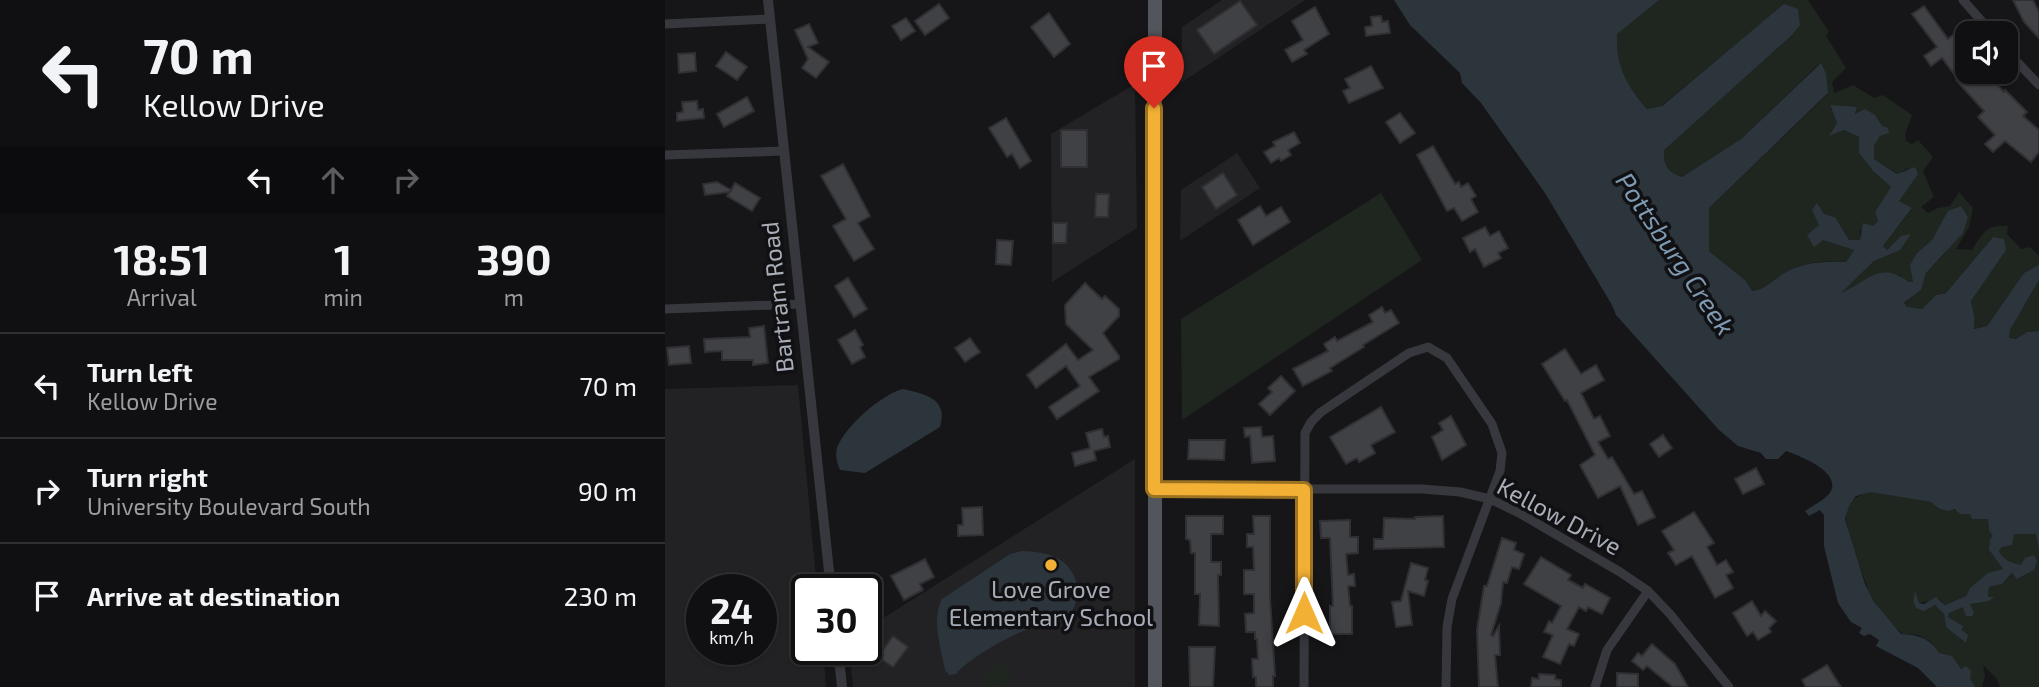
<!DOCTYPE html>
<html lang="en">
<head>
<meta charset="utf-8">
<style>
	:root { --surface:#101012; --page:#19191b; --text:#f1f3f6; --muted:#9c9d9f; --line:#303032 }
	body { margin:0; font-family:"Exo 2",sans-serif; background:var(--page); color:var(--text); height:100vh; display:flex; flex-direction:column; font-size:26px; white-space:nowrap }
	* { box-sizing:border-box; margin:0 }
	p { font-size:23px; color:var(--muted) }
	.icon { flex:none; width:38px; height:38px; fill:none; stroke:currentColor; stroke-width:2; stroke-linecap:round; stroke-linejoin:round }
	.map { position:relative; flex:1; overflow:hidden }
	.panel { display:flex; flex-direction:column; background:var(--surface); width:665px }
	.panel>* { flex:none }
	.banner { background:#101012; color:var(--text); overflow:hidden }
	.tools { position:absolute; left:1290px; top:21px; display:grid; gap:14px }
	.tools a { display:grid; place-items:center; width:63px; height:63px; border-radius:14px; background:var(--surface); box-shadow:0 2px 5px #0004,0 0 0 2px var(--line); font-size:35px }
	.speed { position:absolute; left:21px; top:574px; display:flex; gap:14px; font-size:35px; font-weight:700; text-align:center }
	.speed>* { display:grid; place-content:center; width:91px; height:91px; border-radius:50%; background:var(--surface); box-shadow:0 2px 5px #0004,0 0 0 2px var(--line); line-height:1 }
	.speed small { font-size:18px; font-weight:400 }
	.speed .limit { border:4px solid #111; border-radius:10px; background:#fff; color:#111 }
	.pin { position:absolute; display:grid; place-items:center; width:60px; height:60px; color:#fff; margin:-72px -30px; border-radius:50% 50% 50% 0; rotate:-45deg; box-shadow:0 0 7px #0007 }
	.pin .icon { rotate:45deg }
	.me { position:absolute; width:77px; margin:-38px; rotate:0deg; stroke-linejoin:round; filter:drop-shadow(0 0 5px #0008) }
	.turn { display:flex; align-items:center; gap:24px; height:147px; padding:0 28px; font-size:32px }
	.turn .icon { width:91px; height:91px; stroke-width:2.5 }
	.turn b { display:block; font-size:49px; line-height:60px }
	.lanes { display:flex; align-items:center; height:66px; padding:0 28px; background:#0003; justify-content:center; gap:35px; direction:ltr }
	.lanes .off { opacity:.35 }
	.eta { display:flex; justify-content:space-evenly; align-items:center; height:119px; text-align:center }
	.eta b { font-size:42px; font-weight:700; line-height:49px }
	ul { padding:0; list-style:none }
	li { display:flex; align-items:center; gap:21px; height:105px; padding:0 28px; border-top:2px solid var(--line) }
	li div { flex:1 }
	li b { display:block; font-size:26px }
	li em { font-style:normal }
	main { display:flex; flex:1; min-height:0 }
	.map>svg:first-child { display:block }
	.built { fill:#222225; fill-rule:evenodd }
	.green { fill:#1e261f }
	.water { fill:#2c353c }
	.building { fill:#404145; stroke:#303034; stroke-width:2 }
	.lines { fill:none; stroke-linecap:round; stroke-linejoin:round }
	.minor { stroke:#37383d; stroke-width:9 }
	.tertiary { stroke:#37383d; stroke-width:10 }
	.primary { stroke:#53555c; stroke-width:14 }
	.route-casing { stroke:#9d7322; stroke-width:18 }
	.route { stroke:#f2b134; stroke-width:12 }
	.poi-dot { fill:#f2b134; stroke:#111113; stroke-width:2.5 }
	.labels { text-anchor:middle; stroke-width:7; stroke-linejoin:round; paint-order:stroke }
	.street-label { font-size:24px; fill:#a8adb8; stroke:#111113 }
	.poi-label { font-size:24px; fill:#a8adb8; stroke:#111113 }
	.water-label { font-size:26px; font-style:italic; fill:#7f9bb3; stroke:#111113 }
</style>
</head>
<body>
<main>
<section class="panel">
<div class="banner">
<div class="turn"><svg class="icon" aria-label="left" viewBox="0 0 24 24"><path d="M17 20v-9H6M10 6l-5 5 5 5"/></svg><div><b>70 m</b>Kellow Drive</div></div>
<div class="lanes"><svg class="icon" aria-label="left" viewBox="0 0 24 24"><path d="M17 20v-9H6M10 6l-5 5 5 5"/></svg><svg class="icon off" aria-label="ahead" viewBox="0 0 24 24"><path d="M12 20V5M6 11l6-6 6 6"/></svg><svg class="icon off" aria-label="right" viewBox="0 0 24 24"><path d="M7 20v-9h11M14 6l5 5-5 5"/></svg></div>
</div>
<div class="eta">
<div><b>18:51</b><p>Arrival</p></div>
<div><b>1</b><p>min</p></div>
<div><b>390</b><p>m</p></div>
</div>
<ul>
<li><svg class="icon" aria-label="left" viewBox="0 0 24 24"><path d="M17 20v-9H6M10 6l-5 5 5 5"/></svg><div><b>Turn left</b><p>Kellow Drive</p></div><em>70 m</em></li>
<li><svg class="icon" aria-label="right" viewBox="0 0 24 24"><path d="M7 20v-9h11M14 6l5 5-5 5"/></svg><div><b>Turn right</b><p>University Boulevard South</p></div><em>90 m</em></li>
<li><svg class="icon" aria-label="arrive" viewBox="0 0 24 24"><path d="M6 21V4h12l-3 4 3 4H6"/></svg><div><b>Arrive at destination</b></div><em>230 m</em></li>
</ul>
</section>
<div class="map">
<svg width="1374" height="687" viewBox="0 0 1374 687">
	<rect width="100%" height="100%" fill="#161618"/>
	<g class="built">
		<polygon points="557,0 640,0 516,83 517,27"/>
		<polygon points="470,84 472,228 387,282 386,134"/>
		<polygon points="572,153 595,188 515,241 516,190"/>
		<path d="M133,385L152,590H142V649H158L161,687H0V389ZM37,590H96V649H37Z"/>
		<polygon points="470,459 470,687 188,687 184,649 201,649 201,629"/>
	</g>
	<g class="green">
		<path d="M994,0H1143L1164,32L1161,36L1181,68L1167,82L1169,93L1188,85L1209,98L1218,95L1247,115L1240,134L1241,141L1247,144L1253,140L1268,157L1258,171L1269,197L1256,207L1263,213L1273,208L1285,206L1294,192L1308,208L1304,227L1291,249L1307,250C1318,233 1321,224 1343,226L1342,234L1356,249L1365,247L1374,256V265L1359,273L1322,326L1308,329L1309,315L1306,301L1340,250L1328,237L1281,293L1271,295L1257,309L1242,308L1239,304L1256,290L1261,273L1280,253L1273,230L1267,240L1252,253L1249,282H1244L1234,275L1173,295L1209,261L1220,256L1236,236L1222,250L1218,246L1247,209L1234,201L1243,168L1233,174L1209,159V146L1215,136L1224,133L1195,113L1190,114L1192,108L1165,106L1172,123L1165,135L1179,130L1195,137L1194,153L1208,171L1226,187L1210,212L1213,221L1208,226L1195,230V240H1184L1170,217L1159,214L1152,204L1154,225L1158,240L1189,250L1181,262C1162,260 1138,262 1121,272C1109,280 1101,289 1086,291L1080,280L1044,251V208L1163,94L1155,63L1076,139L1017,177C1002,172 998,165 998,150L1126,36L1119,5L996,106L982,109C960,82 951,69 952,33Z"/>
		<polygon points="716,193 757,260 517,420 516,319"/>
		<polygon points="1374,280 1374,331 1362,332 1351,339 1344,338 1345,330"/>
		<path d="M1206,491L1266,502C1280,517 1279,508 1293,510C1303,512 1313,516 1323,519L1324,531L1329,536L1324,550L1338,569L1313,582L1305,588L1301,596L1280,605L1275,599L1254,603L1250,593L1248,601L1251,608L1270,605L1279,614L1281,627L1292,634L1298,642L1297,626L1283,617L1284,613L1293,607L1323,597L1324,587L1337,584L1348,573L1356,577L1369,570C1357,565 1340,564 1334,551L1349,534H1371L1374,552V687H1335L1332,679L1318,665L1320,676L1317,687H1310L1296,669L1274,653L1266,642L1253,635L1237,634C1228,623 1215,613 1208,600C1203,591 1180,525 1181,517C1182,501 1192,496 1206,491Z"/>
		<polygon points="334,662 338,662 344,667 346,677 340,687 323,687 319,683 318,676"/>
	</g>
	<g class="water">
		<path d="M729,0H994L952,34C951,67 961,84 982,109L997,106L1119,4L1133,9L1135,25L1126,36L999,150C998,165 1002,172 1017,177L1076,139L1156,63L1161,74L1163,93L1044,208V251L1080,280L1087,291C1101,289 1109,279 1121,272C1138,262 1162,261 1181,262L1189,250L1158,240L1149,247L1142,235L1154,225L1147,210L1152,203L1159,214L1170,217L1184,240H1195L1198,223L1208,226L1213,221L1210,212L1226,187L1208,171L1194,153V137L1179,130L1164,136L1172,123L1165,105L1192,107L1190,114L1200,109L1210,115L1217,126L1223,128L1224,133L1215,136L1209,146V159L1232,174L1250,167L1253,174L1234,201L1247,208L1218,246L1222,250L1236,236L1246,234L1235,250L1209,261L1176,293C1203,282 1214,260 1244,282H1248L1245,265L1252,253L1267,240L1283,211L1296,206L1303,217L1298,233L1261,273L1256,290L1239,303L1242,307L1257,309L1271,295L1281,293L1328,237L1339,239L1341,250L1306,301L1309,315V329L1322,326L1359,273L1374,265V280L1345,330L1344,338L1351,339L1362,332L1374,331V552L1371,534H1349L1347,545L1337,547L1334,551C1338,560 1347,563 1356,565L1360,558L1369,555L1372,561L1369,570L1352,579L1347,573L1337,584L1324,587L1323,597H1329L1324,601L1305,604L1309,613L1307,616H1301L1298,607L1284,613L1283,617L1298,626L1297,630L1303,635L1301,643L1281,627L1279,614L1270,605L1259,611L1251,608L1248,601L1250,591L1254,603L1259,604L1271,597L1280,605L1301,596L1305,588L1323,573L1338,569L1324,550L1325,539L1328,536L1324,531L1323,519H1307L1305,514H1295L1290,509C1279,513 1274,510 1266,502L1206,492L1191,496L1184,506L1180,519L1200,584L1209,602L1236,634C1253,635 1265,638 1274,653L1287,656L1296,669L1301,666L1306,671L1305,679L1310,687H1272L1253,668L1211,646L1214,640L1205,634L1199,636L1194,633L1197,628L1186,622L1173,603L1159,546V515L1155,510L1144,516L1140,511C1147,506 1158,501 1164,494C1180,473 1135,456 1121,451L1113,459H1101L1096,453L1073,446L1054,430L951,315L947,305L880,193L816,103L797,83L795,73L745,25Z"/>
		<path d="M238,389C250,392 272,395 276,410C278,415 276,422 275,427L200,473L175,470C172,463 170,455 172,448C179,427 217,394 238,389Z"/>
		<path d="M357,551C377,552 397,554 408,574C415,587 413,610 400,619C390,627 375,625 364,629C345,635 303,659 291,674L284,675L280,670C276,647 266,620 277,599L345,554Z"/>
	</g>
	<g class="building">
		<polygon points="1348,0 1368,0 1374,12 1374,38 1359,22"/>
		<polygon points="575,1 592,25 549,54 532,30"/>
		<polygon points="274,4 284,18 260,35 250,21"/>
		<polygon points="1259,6 1283,39 1288,35 1302,53 1302,72 1320,72 1339,92 1340,90 1362,112 1358,116 1374,130 1374,152 1366,162 1340,141 1328,152 1320,144 1330,135 1313,117 1319,111 1291,80 1292,78 1277,58 1266,66 1259,56 1272,47 1247,14"/>
		<polygon points="650,7 664,34 639,50 642,54 627,62 620,50 638,40 627,21"/>
		<polygon points="384,13 405,44 389,57 366,27"/>
		<polygon points="716,16 717,22 723,21 725,33 701,36 700,27 707,26 706,17"/>
		<polygon points="241,18 250,31 236,40 227,26"/>
		<polygon points="144,24 153,43 143,47 164,62 151,78 137,68 143,59 130,30"/>
		<polygon points="61,52 82,67 72,80 51,66"/>
		<polygon points="30,53 31,71 14,73 13,54"/>
		<polygon points="706,66 718,88 684,103 678,91 685,88 680,79"/>
		<polygon points="82,97 89,111 59,127 52,114"/>
		<polygon points="32,101 33,110 38,109 39,118 12,121 12,113 18,112 17,102"/>
		<polygon points="735,113 750,133 735,143 721,122"/>
		<polygon points="341,118 366,161 355,168 347,154 342,157 324,128"/>
		<rect x="396" y="130" width="26" height="37"/>
		<polygon points="629,132 635,143 623,150 626,155 616,161 614,158 606,163 599,152 610,146 608,142"/>
		<polygon points="768,146 790,184 794,182 796,187 803,183 811,196 806,199 813,212 797,221 789,208 782,211 752,155"/>
		<polygon points="178,164 205,216 193,223 209,249 189,261 168,226 181,219 156,176"/>
		<polygon points="558,173 572,195 551,209 537,187"/>
		<polygon points="52,182 66,190 70,183 95,198 87,211 62,196 65,192 40,195 38,184"/>
		<polygon points="431,194 444,194 443,217 430,217"/>
		<polygon points="595,206 601,216 616,207 625,222 588,245 573,220"/>
		<polygon points="388,223 402,223 401,243 388,243"/>
		<polygon points="820,227 825,236 834,231 843,248 833,253 836,258 819,267 810,249 805,252 798,238"/>
		<polygon points="332,240 348,241 346,265 331,264"/>
		<polygon points="183,278 202,309 189,317 170,286"/>
		<polygon points="420,283 437,299 440,296 454,309 454,316 438,333 454,356 454,359 424,377 434,391 392,419 384,407 415,386 401,366 371,388 362,375 401,344 413,360 428,350 401,324 400,305"/>
		<polygon points="717,307 720,313 726,310 734,323 698,345 699,347 665,368 667,371 638,386 628,369 663,351 659,344 670,337 672,341 708,322 704,315"/>
		<polygon points="99,326 103,363 88,365 88,360 57,360 57,351 40,352 39,339 85,337 84,328"/>
		<polygon points="190,330 198,345 195,347 200,357 187,364 173,340"/>
		<polygon points="305,338 315,352 300,362 290,348"/>
		<polygon points="24,346 26,363 4,365 2,348"/>
		<polygon points="900,349 916,374 931,365 939,380 916,393 929,419 935,416 945,436 933,442 943,459 947,457 969,494 977,491 990,517 973,525 955,486 933,498 915,465 930,455 902,400 900,401 877,364"/>
		<polygon points="616,376 630,391 605,415 594,404 607,392 603,388"/>
		<polygon points="716,407 730,432 706,445 710,453 694,462 692,458 681,464 665,437"/>
		<polygon points="786,416 801,445 777,460 767,437 778,430 774,423"/>
		<polygon points="596,427 597,437 608,436 610,461 587,463 585,436 580,437 579,428"/>
		<polygon points="437,429 439,437 443,436 445,447 429,451 431,460 410,466 407,453 425,448 421,433"/>
		<polygon points="998,435 1007,448 994,457 985,444"/>
		<polygon points="524,440 560,440 559,460 523,459"/>
		<polygon points="1091,468 1099,484 1078,494 1070,479"/>
		<polygon points="317,507 318,535 293,536 293,525 298,525 297,508"/>
		<polygon points="1029,512 1049,543 1042,547 1052,565 1061,560 1068,572 1061,575 1068,588 1050,598 1027,556 1011,565 1003,553 1009,550 997,531"/>
		<polygon points="521,516 558,516 558,534 546,534 546,562 556,562 556,575 553,575 554,626 534,625 535,594 530,594 530,553 526,553 525,540 521,539"/>
		<polygon points="588,516 605,516 605,598 610,676 608,676 608,687 591,687 591,677 588,677 587,659 593,659 592,639 590,639 590,632 581,632 580,614 589,613 589,594 579,594 579,570 589,570 588,547 582,547 582,534 589,534"/>
		<polygon points="778,516 779,547 709,549 709,539 718,539 719,518 750,519 750,517"/>
		<polygon points="685,520 685,537 693,537 693,553 681,554 683,575 689,574 690,586 683,586 685,606 687,606 687,634 665,634 665,606 668,606 665,538 656,538 655,521"/>
		<polygon points="837,538 851,543 849,550 859,554 854,569 847,567 842,583 838,582 836,603 826,635 828,636 834,626 835,655 830,655 833,687 814,687 812,630 819,586 822,586"/>
		<polygon points="876,557 906,575 903,580 918,588 920,584 945,598 937,614 923,607 921,611 914,607 902,629 914,634 909,646 904,644 895,664 878,657 888,635 879,632 884,621 887,623 896,606 859,584"/>
		<polygon points="260,559 269,577 255,584 258,590 239,600 226,576"/>
		<polygon points="746,563 763,568 760,580 763,581 759,596 743,591 747,625 731,627 727,602 736,601"/>
		<polygon points="1087,601 1096,616 1100,611 1111,621 1104,628 1106,632 1093,640 1088,632 1082,636 1068,613"/>
		<polygon points="228,636 243,647 228,667 213,657"/>
		<polygon points="987,644 1010,664 1023,687 1008,687 982,666 978,670 967,661 973,653 977,656"/>
		<polygon points="524,647 550,647 548,687 525,687"/>
		<polygon points="1162,665 1176,687 1141,687 1137,680"/>
		<polygon points="952,673 973,674 973,687 952,687"/>
		<polygon points="874,674 890,675 890,679 896,680 896,687 866,687 867,678 874,679"/>
	</g>
	<g class="lines">
		<g class="minor">
			<polyline points="1298,0 1327,33"/>
			<polyline points="0,24 105,19"/>
			<polyline points="1340,49 1374,85"/>
			<polyline points="0,155 118,151"/>
			<polyline points="0,309 135,304"/>
			<polyline points="489,489 757,489 795,492 825,499 856,514 955,572 983,591 1005,614 1064,687"/>
			<polyline points="639,687 640,433 646,422 656,412 744,353 763,347 782,358 827,424 837,453 835,471 787,599 782,627 781,687"/>
			<polyline points="930,687 942,650 983,591"/>
		</g>
		<g class="tertiary">
			<polyline points="103,0 166,590"/>
			<polyline points="173,649 177,687"/>
		</g>
		<polyline class="primary" points="490,687 490,0"/>
	</g>
	<g class="lines">
		<defs>
			<polyline id="route" points="489,108 489,489 639,490 639,613"/>
		</defs>
		<use href="#route" class="route-casing"/>
		<use href="#route" class="route"/>
	</g>
	<circle class="poi-dot" cx="386" cy="565" r="7"/>
	<g class="labels">
		<g class="street-label">
			<text transform="translate(113 297) rotate(-96)" y="8">Bartram Road</text>
			<text transform="translate(894 517) rotate(28)" y="8">Kellow Drive</text>
		</g>
		<g class="poi-label">
			<text x="386" y="598">Love Grove<tspan x="386" dy="28">Elementary School</tspan></text>
		</g>
		<g class="water-label">
			<text transform="translate(1010 254) rotate(56)" y="9">Pottsburg Creek</text>
		</g>
	</g>
</svg>
<div class="tools">
<a><svg class="icon" aria-label="sound" viewBox="0 0 24 24"><path d="M4 9h4l5-4v14l-5-4H4zM17 9q2 3 0 6"/></svg></a>
</div>
<div class="speed"><div>24<small>km/h</small></div><div class="limit">30</div></div>
<div class="pin" style="left:489px;top:108px;background:#d93025"><svg class="icon" aria-label="arrive" viewBox="0 0 24 24"><path d="M6 21V4h12l-3 4 3 4H6"/></svg></div>
<svg class="me" style="left:639px;top:613px" viewBox="-20 -20 40 40"><path d="M0-17L14 15 0 8-14 15z" fill="#f2b134" stroke="#fff" stroke-width="4"/></svg>
</div>
</main>
</body>
</html>
